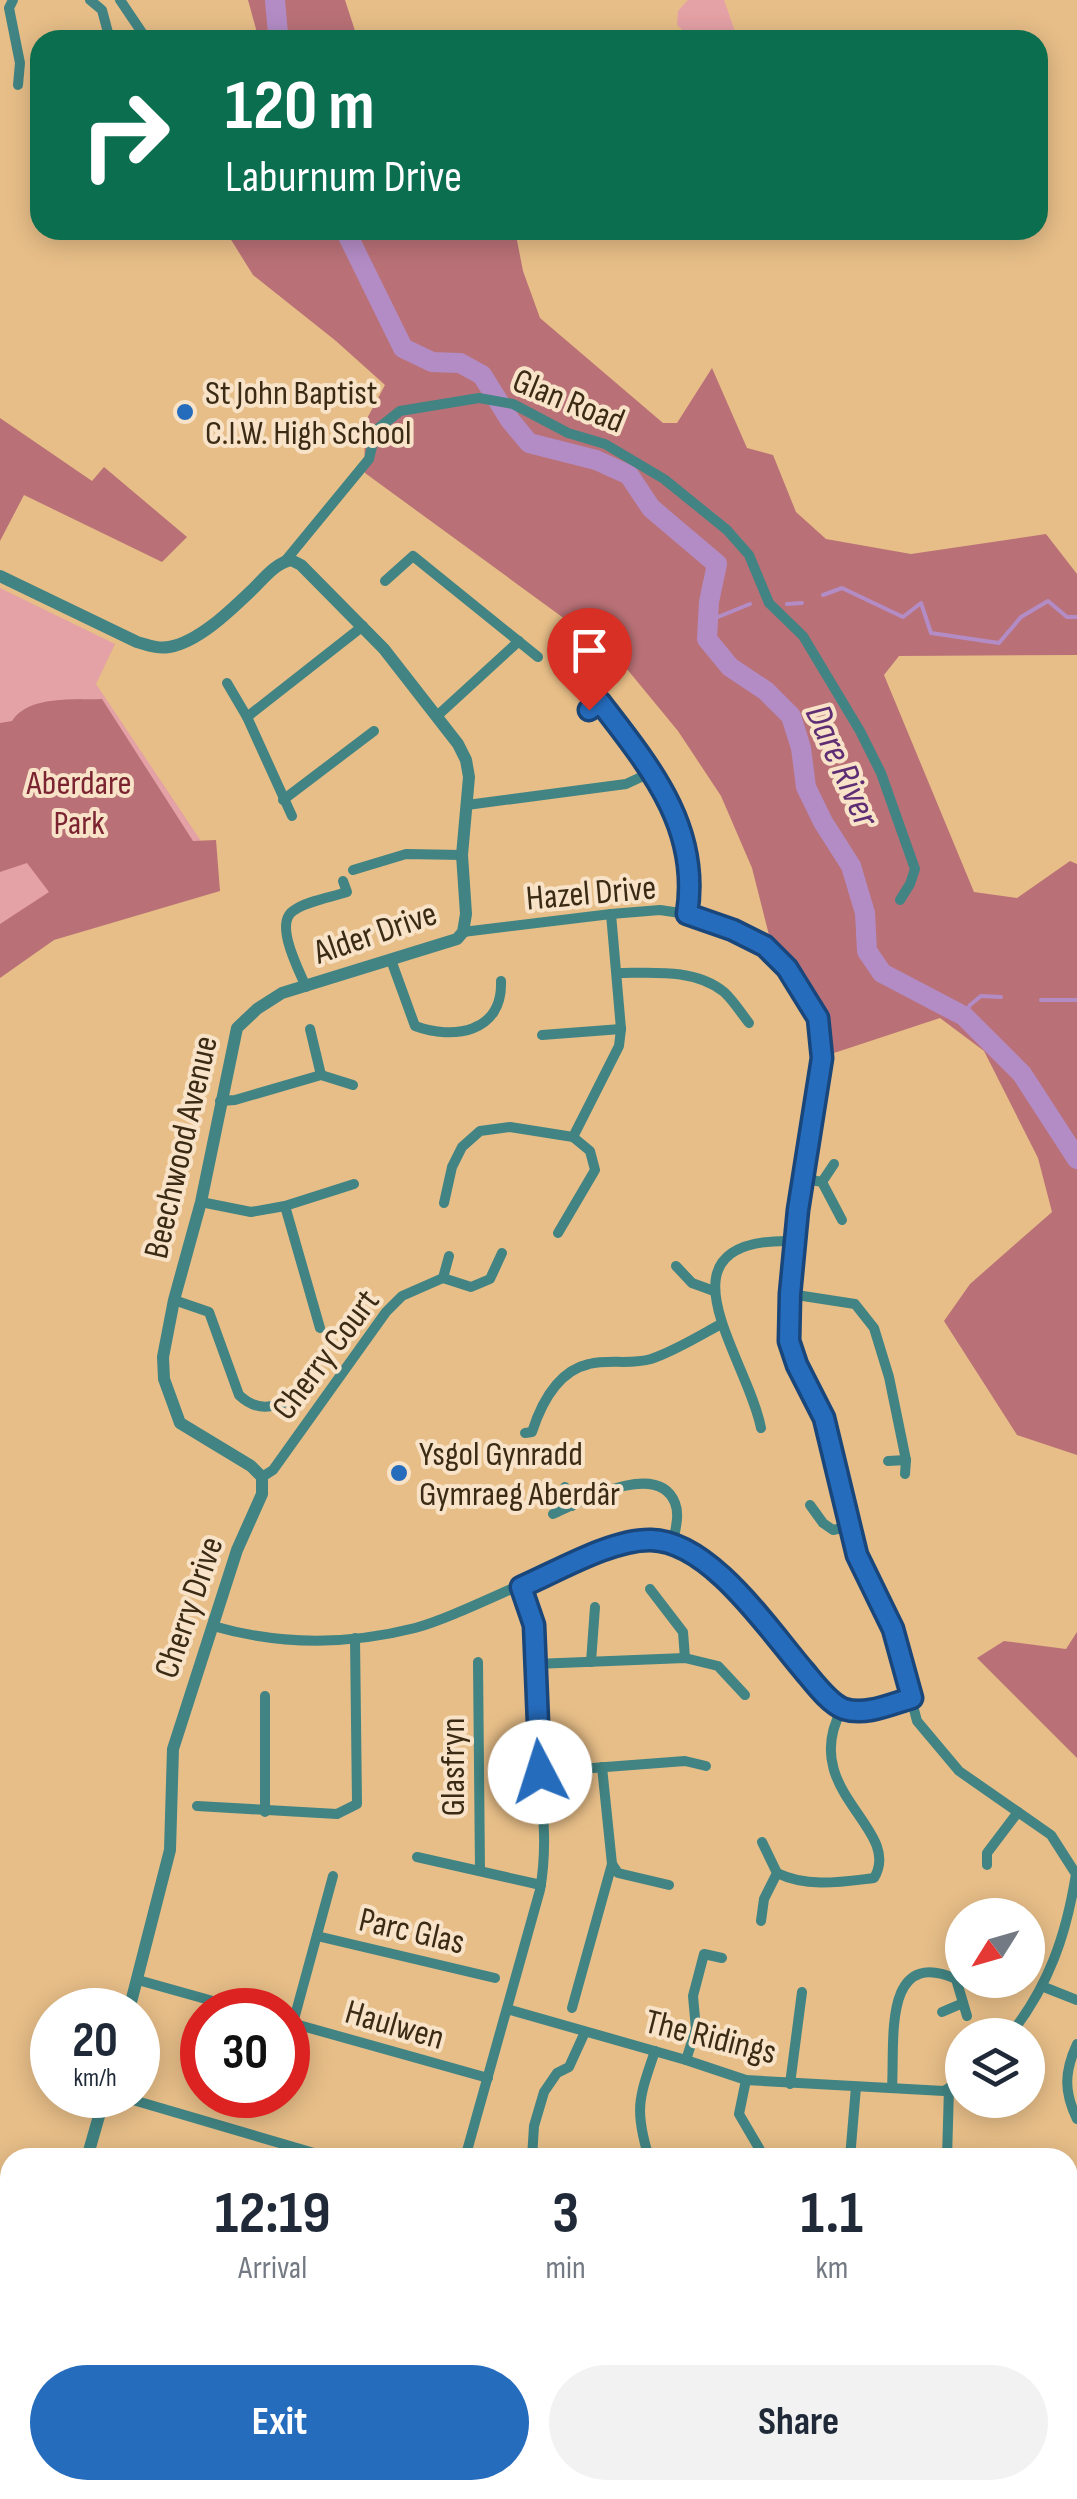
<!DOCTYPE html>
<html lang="en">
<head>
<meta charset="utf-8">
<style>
	:root { --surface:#fff; --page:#f2f2f3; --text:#1f2937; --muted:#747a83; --accent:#266cbd }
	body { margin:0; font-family:"Sofia Sans Condensed",sans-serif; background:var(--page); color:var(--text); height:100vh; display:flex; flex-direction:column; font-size:38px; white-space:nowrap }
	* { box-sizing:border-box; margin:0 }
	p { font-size:32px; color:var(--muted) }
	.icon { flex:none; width:55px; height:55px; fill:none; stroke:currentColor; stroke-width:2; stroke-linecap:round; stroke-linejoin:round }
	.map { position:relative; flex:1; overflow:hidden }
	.drawer { position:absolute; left:0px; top:2148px; width:1078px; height:352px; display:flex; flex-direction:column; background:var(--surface); border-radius:30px 30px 0 0; box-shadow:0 5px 25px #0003 }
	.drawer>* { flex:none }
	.banner { position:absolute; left:30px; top:30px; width:1018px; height:210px; border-radius:30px; box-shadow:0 5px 25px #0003; background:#0b6e4f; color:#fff; overflow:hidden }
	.needle { width:65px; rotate:233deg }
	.tools { position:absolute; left:945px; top:1898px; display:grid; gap:20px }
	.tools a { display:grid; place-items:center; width:100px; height:100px; border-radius:50%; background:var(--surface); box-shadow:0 5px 25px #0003; font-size:50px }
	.speed { position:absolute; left:30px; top:1988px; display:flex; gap:20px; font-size:50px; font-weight:700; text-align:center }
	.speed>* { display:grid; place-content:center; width:130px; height:130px; border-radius:50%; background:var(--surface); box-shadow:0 5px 25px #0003; line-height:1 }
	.speed small { font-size:25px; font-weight:400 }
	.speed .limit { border:15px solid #d22; background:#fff; color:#111 }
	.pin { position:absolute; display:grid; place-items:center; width:85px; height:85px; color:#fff; margin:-102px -42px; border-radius:50% 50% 50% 0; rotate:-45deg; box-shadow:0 0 10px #0007 }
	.pin .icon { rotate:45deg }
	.me { position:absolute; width:110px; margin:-55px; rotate:355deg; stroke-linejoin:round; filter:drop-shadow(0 0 8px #0008) }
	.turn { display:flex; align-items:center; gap:35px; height:210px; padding:0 30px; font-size:45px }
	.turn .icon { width:130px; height:130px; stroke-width:2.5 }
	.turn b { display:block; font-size:70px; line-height:85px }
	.eta { display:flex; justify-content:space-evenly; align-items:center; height:170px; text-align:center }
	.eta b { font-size:60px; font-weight:700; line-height:70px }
	.primary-button { display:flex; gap:20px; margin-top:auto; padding:20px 30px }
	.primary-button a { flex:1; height:115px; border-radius:60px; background:var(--accent); color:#fff; font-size:40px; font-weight:700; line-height:115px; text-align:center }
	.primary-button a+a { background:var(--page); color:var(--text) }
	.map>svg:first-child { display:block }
	.green { fill:#e4a1a6 }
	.forest { fill:#b97177 }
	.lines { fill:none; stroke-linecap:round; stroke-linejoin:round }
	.stream { stroke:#b38cc5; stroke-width:4 }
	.river { stroke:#b38cc5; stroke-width:20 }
	.minor { stroke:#418483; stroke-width:10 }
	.tertiary { stroke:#418483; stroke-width:12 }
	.route-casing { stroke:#19467b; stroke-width:25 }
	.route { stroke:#266cbd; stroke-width:18 }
	.poi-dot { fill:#266cbd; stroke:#f8e3c8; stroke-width:4 }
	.labels { text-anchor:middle; stroke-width:8; stroke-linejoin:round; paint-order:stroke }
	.poi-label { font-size:35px; fill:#3b2b15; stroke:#f8e3c8; text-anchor:start }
	.street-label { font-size:35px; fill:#3b2b15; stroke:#f8e3c8 }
	.park-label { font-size:35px; fill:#7c2332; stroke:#f8e3c8 }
	.water-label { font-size:38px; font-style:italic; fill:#5e2d73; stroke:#f8e3c8 }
</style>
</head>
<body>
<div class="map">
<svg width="1077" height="2499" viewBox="0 0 1077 2499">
	<rect width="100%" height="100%" fill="#e7be88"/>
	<g class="green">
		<polygon points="688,0 724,0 738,40 680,40 686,33 677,25 678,11"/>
		<polygon points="0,588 115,644 96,684 203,844 26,909 0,924"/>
	</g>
	<g class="forest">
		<polygon points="248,0 345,0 358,40 259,40"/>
		<polygon points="225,230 515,230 523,271 540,318 663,423 677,423 712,368 747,448 773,455 796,512 826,539 911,554 1046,534 1077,574 1077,655 899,656 884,675 974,892 1017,898 1070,861 1077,864 1077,1455 1017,1435 944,1321 970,1284 1052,1212 1038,1158 984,1051 940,1018 834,1053 826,1017 796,966 769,935 752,868 721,796 678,731 617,657 365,473 364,424 385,385 336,341 253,275"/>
		<polygon points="0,418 92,481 104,467 187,537 162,562 24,495 0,541"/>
		<path d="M102,699L193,841L216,840L220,891L54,940L0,978V924L49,892L27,863L0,872V723L12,721C28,695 75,700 102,699Z"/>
		<polygon points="1077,1632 1077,1758 977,1658 1004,1641 1066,1649"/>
	</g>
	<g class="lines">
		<g class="stream">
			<polyline points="823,595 842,588 903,617 921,603 931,633 999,643 1021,617 1048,601 1067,617 1077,617"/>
			<polyline points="787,604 802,603"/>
			<polyline points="708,621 750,604"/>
			<polyline points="1041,1000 1077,1000"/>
			<polyline points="964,1016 970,1005 981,996 1001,997"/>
		</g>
		<g class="river">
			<polyline points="275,0 278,34 282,40"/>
			<polyline points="345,230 403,348 432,362 460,363 482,375 510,420 529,443 596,460 629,475 651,508 717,564 709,602 707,639 730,667 766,691 791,716 801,748 806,787 823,822 851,866 865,913 867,951 882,973 964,1016 1022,1074 1077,1159"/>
		</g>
		<g class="minor">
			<polyline points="13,0 9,8 20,63 18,85"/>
			<polyline points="90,0 102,10 110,40"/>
			<polyline points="120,0 147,40"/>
			<polyline points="286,560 369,459 376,430 400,411 479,398 513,404 568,433 605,444 664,479 727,530 749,555 769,603 803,636 860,731 881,773 915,869 910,884 900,900"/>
			<polyline points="385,581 413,556 538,657"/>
			<polyline points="227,683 247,717 292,816"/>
			<path d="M589,710L599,702C648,764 700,829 687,914"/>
			<polyline points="437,716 519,641"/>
			<polyline points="247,717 363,626"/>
			<polyline points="283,800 374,731"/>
			<polyline points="467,805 626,784 652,772"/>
			<polyline points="353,870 406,854 462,855"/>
			<path d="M463,932L611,914L660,910L687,914L733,929L765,946L803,990L818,1018L822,1057L801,1178L790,1294L789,1341L797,1365L824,1418L857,1555L893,1629L917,1721L959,1771L1051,1835L1076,1874C1066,1936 1049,1985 1010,2035"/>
			<path d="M391,960L415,1026C453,1040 503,1033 501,981"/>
			<path d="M617,973C651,973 695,968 724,992C733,1000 741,1013 749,1023"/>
			<path d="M306,987C299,970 274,924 293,911C306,901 332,897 347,892L343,881"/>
			<polyline points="310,1029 321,1075"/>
			<polyline points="542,1035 621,1029"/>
			<polyline points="220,1101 235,1100 321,1075 353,1085"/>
			<polyline points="573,1137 619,1046 621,1029 611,914"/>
			<polyline points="801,1178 822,1182 842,1220"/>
			<polyline points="822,1182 834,1164"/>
			<polyline points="201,1202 251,1212 285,1206 354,1184"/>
			<polyline points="444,1203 452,1167 462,1147 480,1131 510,1127 573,1137 590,1151 595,1170 558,1233"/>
			<polyline points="285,1206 320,1328"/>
			<polyline points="676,1266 692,1283 714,1291"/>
			<polyline points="443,1278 449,1256"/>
			<polyline points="790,1294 855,1304 874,1328 889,1377 906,1460 905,1474"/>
			<path d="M174,1300L209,1312L239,1395C258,1413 273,1407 295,1399"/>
			<path d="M761,1428C747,1356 648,1237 794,1241"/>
			<path d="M525,1433L532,1432C541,1404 558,1371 589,1364C609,1359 631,1365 651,1359C675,1351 699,1336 721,1324"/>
			<polyline points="888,1461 906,1460"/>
			<polyline points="262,1477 273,1470 386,1312 402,1296 443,1278 471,1287 490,1279 502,1253"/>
			<polyline points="565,1487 572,1506"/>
			<polyline points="810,1505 823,1523 833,1530 851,1526"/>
			<path d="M553,1514C580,1502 658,1459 675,1503C680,1515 675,1530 673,1543"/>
			<polyline points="650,1589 683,1632 685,1658"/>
			<path d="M213,1626C279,1645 348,1645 415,1628C479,1611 616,1528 672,1543C715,1554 776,1639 807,1674C816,1685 832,1705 846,1709C867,1715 891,1704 912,1698"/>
			<polyline points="478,1662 480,1871"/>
			<polyline points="591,1662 595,1607"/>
			<polyline points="535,1664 685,1658 718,1666 745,1695"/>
			<polyline points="602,1767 612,1864 618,1873 669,1885"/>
			<polyline points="540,1772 685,1761 706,1766"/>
			<polyline points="197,1806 337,1814 357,1804 355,1638"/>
			<polyline points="265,1812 265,1696"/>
			<polyline points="417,1857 541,1885"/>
			<polyline points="987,1865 987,1853 1018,1812"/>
			<path d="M777,1873C808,1888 841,1882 874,1878C904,1829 797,1791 842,1709"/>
			<polyline points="761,1921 764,1899 777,1873 762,1842"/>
			<polyline points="317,1936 495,1978"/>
			<polyline points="956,1979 967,2016"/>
			<polyline points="138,1980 245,2010"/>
			<polyline points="1044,1987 1077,2000"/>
			<polyline points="572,2008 612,1864"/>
			<polyline points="507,2009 686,2060 746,2080 944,2091 962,2080"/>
			<polyline points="942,2012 963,2003"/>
			<polyline points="288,2022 488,2078"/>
			<polyline points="293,2023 333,1876"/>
			<path d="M1077,2044C1064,2072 1064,2092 1077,2119"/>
			<polyline points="686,2060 696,2029 693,1996 704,1954 722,1958"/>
			<polyline points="746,2080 739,2114 763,2155"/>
			<polyline points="790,2084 802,1992"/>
			<path d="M892,2088C895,2042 882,1946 956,1979L962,1976"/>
			<polyline points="116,2095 331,2158"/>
			<path d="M465,2158L540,1890C549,1839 541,1800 537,1750C533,1696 544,1637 521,1587"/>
			<polyline points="532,2158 534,2126 544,2092 557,2073 569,2067 585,2032"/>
			<path d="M649,2158C634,2109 639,2098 655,2051"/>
			<polyline points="850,2158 856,2087"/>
			<polyline points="947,2158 949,2088"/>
			<polyline points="0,2345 10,2328"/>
			<polyline points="1069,2396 1077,2408"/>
			<polyline points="0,2411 10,2419"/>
			<polyline points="94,2490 104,2499"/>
			<polyline points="602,2490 603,2499"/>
			<polyline points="808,2490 819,2499"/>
			<polyline points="830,2490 858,2499"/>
			<polyline points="1044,2490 1051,2499"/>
			<polyline points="42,2499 49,2490"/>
			<polyline points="171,2499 183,2490"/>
			<polyline points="714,2499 715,2490"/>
		</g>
		<g class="tertiary">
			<path d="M0,576L137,642C148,645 157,649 169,647C199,642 232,609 254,588C265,577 276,563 291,560L301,565L384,649L458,744L466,760L469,777L462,855L466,914L463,932L457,939L282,993L257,1009L237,1028L201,1202L174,1300L163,1357L164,1379L180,1423L251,1466L262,1477V1494L237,1550L173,1749L170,1850L129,2010"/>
			<polyline points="87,2158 105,2095"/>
			<polyline points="0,2276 10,2282"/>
		</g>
	</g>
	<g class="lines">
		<defs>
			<path id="route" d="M540,1772L534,1625L521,1587C558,1571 612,1539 651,1540C710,1541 769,1630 805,1672C815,1684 830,1704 844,1709C866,1716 891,1704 912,1698L893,1629L857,1555L824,1418L797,1365L789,1341L790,1294L798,1210L822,1058L818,1018L787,968L765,946L733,930L687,914C701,827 649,766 600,702L589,710"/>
		</defs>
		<use href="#route" class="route-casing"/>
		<use href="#route" class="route"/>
	</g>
	<g class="poi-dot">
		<circle cx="185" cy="412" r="10"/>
		<circle cx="399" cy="1473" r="10"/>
	</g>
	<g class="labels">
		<g class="poi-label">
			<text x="205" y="404">St John Baptist<tspan x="205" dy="40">C.I.W. High School</tspan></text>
			<text x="419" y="1465">Ysgol Gynradd<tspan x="419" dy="40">Gymraeg Aberdâr</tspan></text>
		</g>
		<g class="street-label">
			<text transform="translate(569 400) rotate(22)" y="12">Glan Road</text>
			<text transform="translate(591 892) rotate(-5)" y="12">Hazel Drive</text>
			<text transform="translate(375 932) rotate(-19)" y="12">Alder Drive</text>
			<text transform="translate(180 1147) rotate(-77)" y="12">Beechwood Avenue</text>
			<text transform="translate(325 1354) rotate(-53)" y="12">Cherry Court</text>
			<text transform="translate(188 1607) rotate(-71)" y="12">Cherry Drive</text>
			<text transform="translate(452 1767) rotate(-90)" y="12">Glasfryn</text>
			<text transform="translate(412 1930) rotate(13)" y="12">Parc Glas</text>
			<text transform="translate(395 2024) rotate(16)" y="12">Haulwen</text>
			<text transform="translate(711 2036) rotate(14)" y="12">The Ridings</text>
		</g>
		<g class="park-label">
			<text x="79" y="794">Aberdare<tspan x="79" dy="40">Park</tspan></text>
		</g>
		<g class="water-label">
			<text transform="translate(843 765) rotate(66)" y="13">Dare River</text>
		</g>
	</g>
</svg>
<div class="tools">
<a><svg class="needle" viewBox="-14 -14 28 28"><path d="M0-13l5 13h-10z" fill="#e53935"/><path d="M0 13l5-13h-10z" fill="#747a83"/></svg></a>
<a><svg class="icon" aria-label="layers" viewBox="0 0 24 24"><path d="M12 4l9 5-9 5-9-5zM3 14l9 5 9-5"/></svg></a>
</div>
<div class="speed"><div>20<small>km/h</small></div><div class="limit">30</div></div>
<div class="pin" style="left:589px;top:710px;background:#d93025"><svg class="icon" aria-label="arrive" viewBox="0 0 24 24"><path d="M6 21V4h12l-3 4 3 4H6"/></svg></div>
<svg class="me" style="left:540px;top:1772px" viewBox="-20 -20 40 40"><circle r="19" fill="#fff"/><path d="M0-13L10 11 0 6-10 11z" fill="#266cbd"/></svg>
<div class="banner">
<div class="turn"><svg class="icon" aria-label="right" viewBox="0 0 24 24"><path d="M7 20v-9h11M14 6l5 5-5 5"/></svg><div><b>120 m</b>Laburnum Drive</div></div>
</div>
<section class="drawer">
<div class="eta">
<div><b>12:19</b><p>Arrival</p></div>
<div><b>3</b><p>min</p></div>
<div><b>1.1</b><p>km</p></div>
</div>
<div class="primary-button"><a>Exit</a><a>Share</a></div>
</section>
</div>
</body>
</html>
